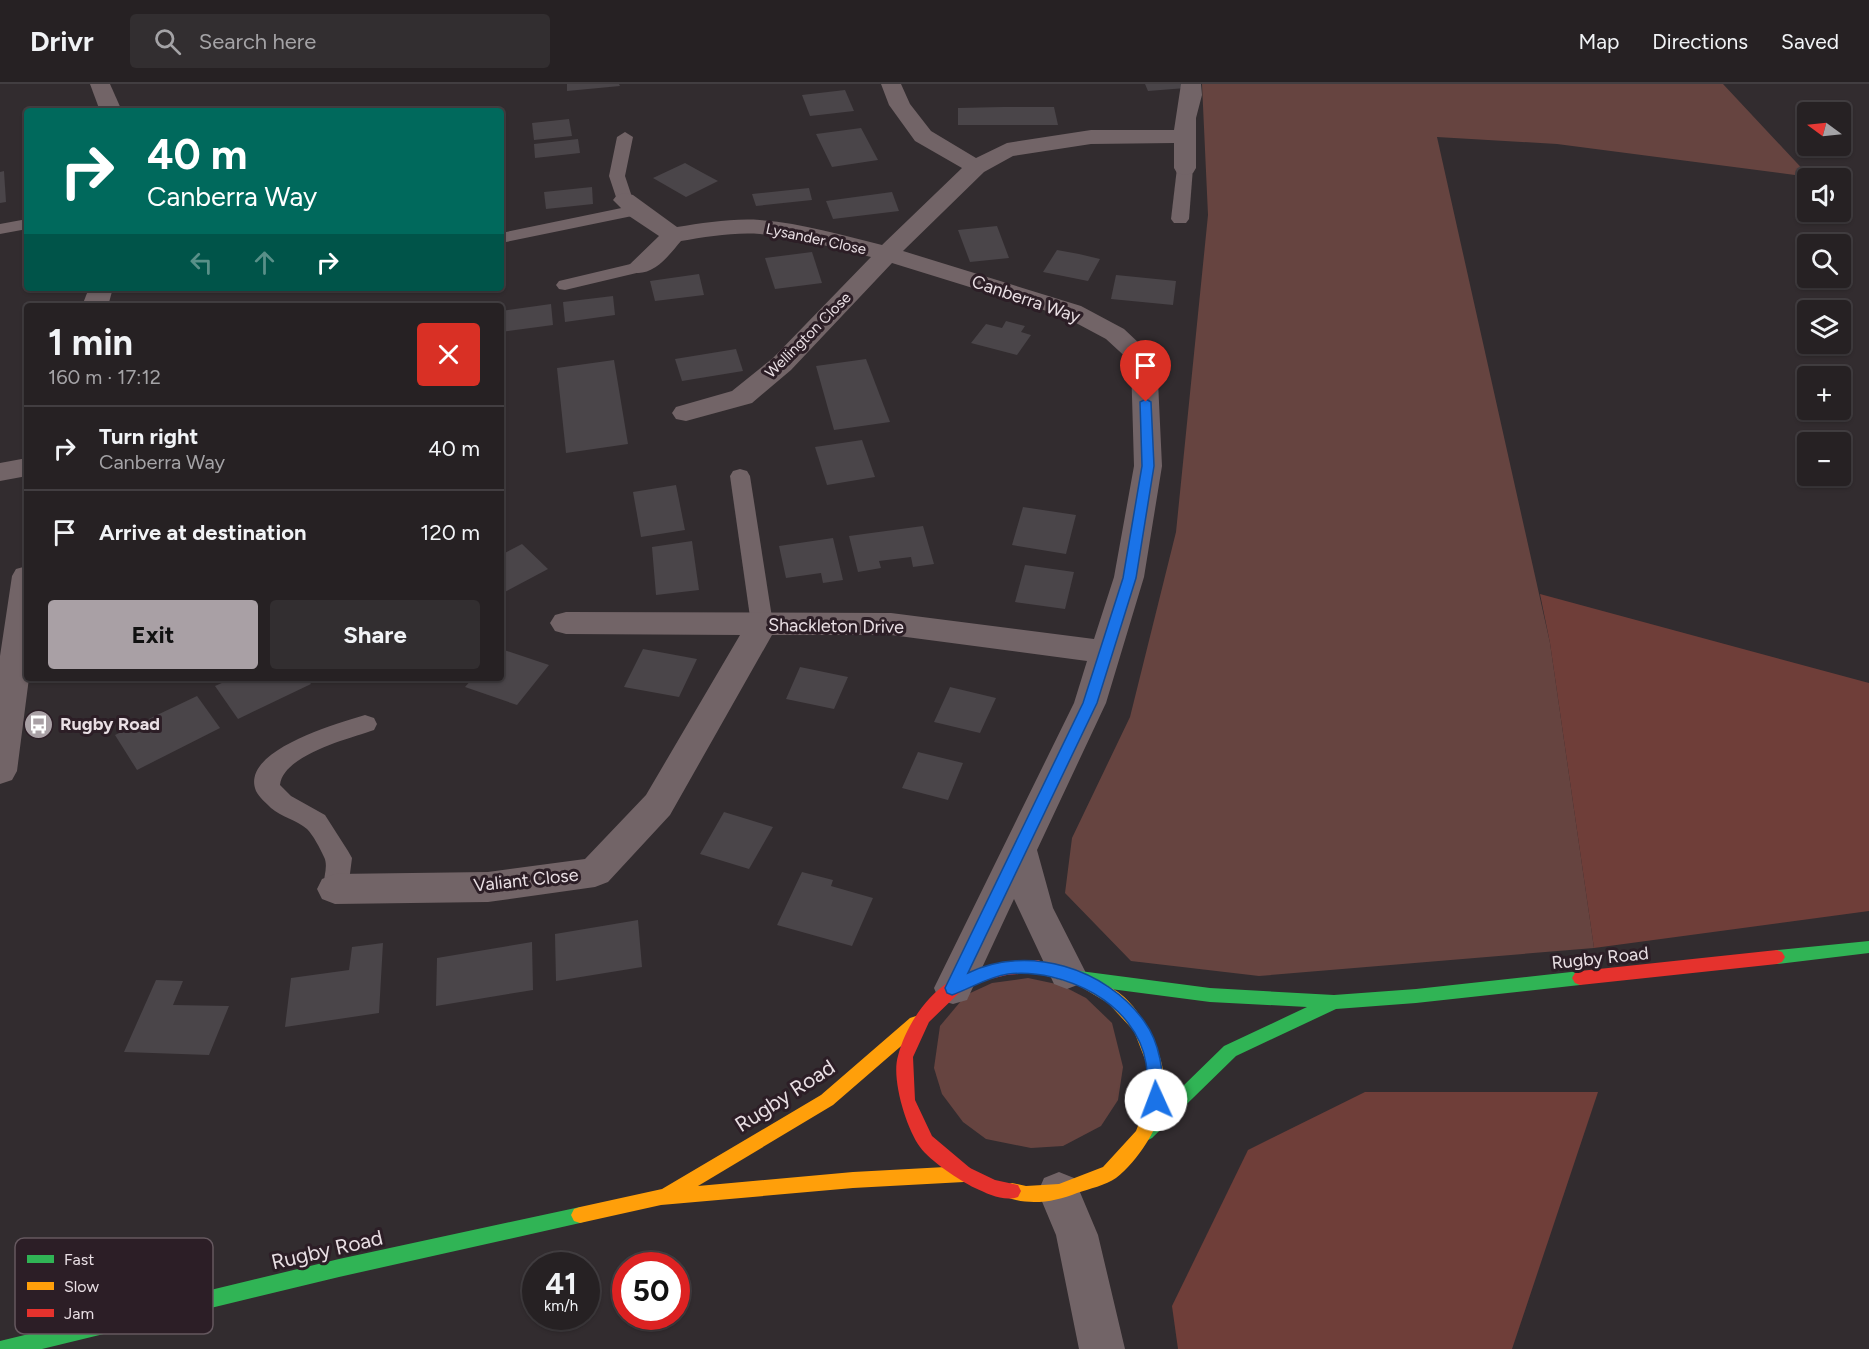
<!DOCTYPE html>
<html lang="en">
<head>
<meta charset="utf-8">
<style>
	:root { --surface:#262123; --page:#322e30; --text:#f1f3f6; --muted:#a4a3a6; --line:#423e41; --accent:#a9a0a5 }
	body { margin:0; font-family:Figtree,sans-serif; background:var(--page); color:var(--text); height:100vh; display:flex; flex-direction:column; font-size:22px; white-space:nowrap }
	* { box-sizing:border-box; margin:0 }
	p { font-size:20px; color:var(--muted) }
	.icon { flex:none; width:33px; height:33px; fill:none; stroke:currentColor; stroke-width:2; stroke-linecap:round; stroke-linejoin:round }
	.map { position:relative; flex:1; overflow:hidden }
	.details { position:absolute; left:24px; top:219px; width:480px; height:378px; display:flex; flex-direction:column; background:var(--surface); border-radius:6px; box-shadow:0 2px 4px #0004,0 0 0 2px var(--line) }
	.details>* { flex:none }
	.top-card { position:absolute; left:24px; top:24px; width:480px; height:183px; border-radius:6px; box-shadow:0 2px 4px #0004,0 0 0 2px var(--line); background:#00695c; color:#fff; overflow:hidden }
	.needle { width:39px; rotate:285deg }
	.fabs { position:absolute; left:1797px; top:18px; display:grid; gap:12px }
	.fabs a { display:grid; place-items:center; width:54px; height:54px; border-radius:6px; background:var(--surface); box-shadow:0 2px 4px #0004,0 0 0 2px var(--line); font-size:30px }
	.speed { position:absolute; left:522px; top:1168px; display:flex; gap:12px; font-size:30px; font-weight:700; text-align:center }
	.speed>* { display:grid; place-content:center; width:78px; height:78px; border-radius:50%; background:var(--surface); box-shadow:0 2px 4px #0004,0 0 0 2px var(--line); line-height:1 }
	.speed small { font-size:15px; font-weight:400 }
	.speed .limit { border:9px solid #d22; background:#fff; color:#111 }
	.pin { position:absolute; display:grid; place-items:center; width:51px; height:51px; color:#fff; margin:-62px -26px; border-radius:50% 50% 50% 0; rotate:-45deg; box-shadow:0 0 6px #0007 }
	.pin .icon { rotate:45deg }
	.me { position:absolute; width:66px; margin:-33px; rotate:358deg; stroke-linejoin:round; filter:drop-shadow(0 0 4px #0008) }
	.turn { display:flex; align-items:center; gap:21px; height:126px; padding:0 24px; font-size:27px }
	.turn .icon { width:78px; height:78px; stroke-width:2.5 }
	.turn b { display:block; font-size:42px; line-height:51px }
	.lanes { display:flex; align-items:center; height:57px; padding:0 24px; background:#0003; justify-content:center; gap:30px; direction:ltr }
	.lanes .off { opacity:.35 }
	.round { display:grid; place-items:center; flex:none; width:63px; height:63px; border-radius:6px; background:var(--page) }
	.headline { display:flex; align-items:center; justify-content:space-between; height:102px; padding:0 24px }
	h1 { font-size:36px; font-weight:700; line-height:45px }
	.primary-button { display:flex; gap:12px; margin-top:auto; padding:12px 24px }
	.primary-button a { flex:1; height:69px; border-radius:6px; background:var(--accent); color:#111; font-size:24px; font-weight:700; line-height:69px; text-align:center }
	.primary-button a+a { background:var(--page); color:var(--text) }
	ul { padding:0; list-style:none }
	li { display:flex; align-items:center; gap:18px; height:84px; padding:0 24px; border-top:2px solid var(--line) }
	li div { flex:1 }
	li b { display:block; font-size:22px }
	li em { font-style:normal }
	header { display:flex; align-items:center; gap:36px; box-sizing:border-box; height:84px; padding:0 30px; background:var(--surface); border-bottom:2px solid var(--line) }
	header strong { font-size:28px }
	nav { display:flex; gap:33px; margin-inline-start:auto; font-size:21px }
	.search { width:420px; height:54px; background:var(--page); display:flex; align-items:center; gap:15px; box-sizing:border-box; padding:0 21px; border-radius:6px; color:var(--muted); font-size:22px }
	.map>svg:first-child { display:block }
	.green { fill:#664440 }
	.forest { fill:#6f3e39 }
	.building { fill:#4a4549 }
	.lines { fill:none; stroke-linecap:round; stroke-linejoin:round }
	.lane { fill:#726467; fill-rule:evenodd }
	.street { fill:#726467; fill-rule:evenodd }
	.fast { fill:#30b455; fill-rule:evenodd }
	.slow { fill:#ff9f0a; fill-rule:evenodd }
	.jam { fill:#e5322d; fill-rule:evenodd }
	.route { fill:#1a73e8; stroke:#114b97; stroke-width:1.5 }
	.labels { text-anchor:middle; stroke-width:6; stroke-linejoin:round; paint-order:stroke }
	.far-street-label { font-size:15px; fill:#e9dfe4; stroke:#2c1e26 }
	.street-label { font-size:18px; fill:#e9dfe4; stroke:#2c1e26 }
	.poi-label { font-size:18px; font-weight:bold; fill:#e9dfe4; stroke:#2c1e26; text-anchor:start }
	.near-street-label { font-size:21px; fill:#e9dfe4; stroke:#2c1e26 }
	.key { fill:#2c1e26; stroke:#65585f; stroke-width:1.5 }
	.key-label { font-size:16px; fill:#e9dfe4 }
</style>
</head>
<body>
<header>
<strong>Drivr</strong>
<div class="search"><svg class="icon" aria-label="search" viewBox="0 0 24 24"><circle cx="10" cy="10" r="6"/><path d="M15 15l6 6"/></svg>Search here</div>
<nav><a>Map</a><a>Directions</a><a>Saved</a></nav>
</header>
<div class="map">
<svg width="1869" height="1265" viewBox="0 0 1869 1265">
	<rect width="100%" height="100%" fill="#322c2f"/>
	<g class="green">
		<polygon points="1202,0 1723,0 1810,93 1557,60 1437,53 1550,559 1594,864 1259,892 1131,877 1065,809 1072,754 1130,633 1176,448 1208,131"/>
		<polygon points="1028,894 1061,901 1086,914 1112,939 1123,983 1118,1016 1101,1042 1063,1062 1031,1064 986,1055 963,1038 942,1010 934,984 940,942 966,911 992,899"/>
	</g>
	<g class="forest">
		<polygon points="1540,510 1869,599 1869,827 1594,864 1550,559"/>
		<polygon points="1365,1008 1598,1008 1512,1265 1178,1265 1172,1222 1248,1066"/>
	</g>
	<g class="building">
		<polygon points="567,0 619,0 620,2 567,7"/>
		<polygon points="1145,0 1184,0 1186,4 1148,7"/>
		<polygon points="845,6 854,27 810,32 802,11"/>
		<polygon points="1003,23 1054,23 1058,41 958,41 958,24"/>
		<polygon points="569,35 572,52 534,56 532,39"/>
		<polygon points="861,44 878,76 832,83 816,50"/>
		<polygon points="578,55 580,69 535,74 534,60"/>
		<polygon points="685,79 703,89 718,97 686,113 653,94"/>
		<polygon points="4,87 6,118 0,119 0,88"/>
		<polygon points="592,103 593,120 546,125 544,108"/>
		<polygon points="809,104 812,116 756,122 752,110"/>
		<polygon points="892,108 899,127 833,135 826,117"/>
		<polygon points="997,142 1009,174 970,178 958,146"/>
		<polygon points="1057,166 1079,170 1100,175 1088,197 1043,188"/>
		<polygon points="812,168 822,199 775,205 765,174"/>
		<polygon points="699,190 704,211 655,217 650,197"/>
		<polygon points="1116,191 1176,197 1173,221 1111,215"/>
		<polygon points="613,212 615,231 565,238 563,218"/>
		<polygon points="551,220 553,241 501,248 501,227"/>
		<polygon points="1006,237 1025,242 1021,248 1031,251 1017,271 971,259 986,240 1002,244"/>
		<polygon points="736,265 743,287 682,297 675,275"/>
		<polygon points="866,275 890,338 834,346 816,282"/>
		<polygon points="614,276 628,360 566,369 557,284"/>
		<polygon points="862,356 875,393 827,401 815,363"/>
		<polygon points="676,401 685,446 641,453 633,408"/>
		<polygon points="1023,423 1076,431 1066,470 1012,461"/>
		<polygon points="923,442 934,480 913,483 911,473 879,477 881,484 858,488 849,452"/>
		<polygon points="833,454 843,496 823,499 821,489 786,494 779,462"/>
		<polygon points="692,457 699,506 656,511 652,463"/>
		<polygon points="522,460 548,485 501,510 501,471"/>
		<polygon points="1025,481 1074,488 1065,525 1015,518"/>
		<polygon points="501,565 549,581 517,621 465,603 473,594 501,594"/>
		<polygon points="643,565 697,575 679,613 624,603"/>
		<polygon points="800,583 848,593 834,625 786,615"/>
		<polygon points="233,594 307,594 311,600 238,635 215,602"/>
		<polygon points="950,603 996,614 980,649 934,638"/>
		<polygon points="197,612 220,644 137,686 115,651"/>
		<polygon points="918,668 963,679 948,716 902,704"/>
		<polygon points="724,728 773,743 749,785 700,770"/>
		<polygon points="802,788 833,796 831,802 873,814 852,862 777,841"/>
		<polygon points="638,836 642,883 556,897 555,850"/>
		<polygon points="532,858 533,906 436,922 437,874"/>
		<polygon points="383,859 379,929 285,943 291,894 349,886 352,863"/>
		<polygon points="156,896 183,897 173,921 229,922 209,971 124,968"/>
	</g>
	<g class="lines">
		<g class="lane">
			<polygon points="625,48 633,53 625,92 633,116 625,121 617,116 609,92 617,53"/>
			<polygon points="1185,79 1193,84 1189,135 1186,139 1174,139 1171,135 1177,84"/>
			<polygon points="636,121 642,122 644,126 642,130 501,159 501,149"/>
			<polygon points="27,135 27,145 0,150 0,140"/>
			<polygon points="639,178 645,179 648,183 645,187 565,206 559,205 556,201 559,197"/>
			<polygon points="740,385 747,387 750,392 773,540 770,546 762,548 754,546 751,540 730,392 733,387"/>
			<path d="M365,631L374,634L377,640L374,646C348,655 283,671 280,701L291,712L325,731L348,767L352,774L348,805L344,813L335,816L326,813C319,799 330,785 324,773C320,764 313,751 307,745C297,736 281,733 271,724C266,719 259,713 256,707C239,666 340,639 365,631Z"/>
		</g>
		<g class="street">
			<polygon points="90,0 110,0 122,27 100,27"/>
			<path d="M881,0H901L910,20L931,47L976,74L1007,59L1091,46H1174L1181,0H1201L1202,11L1196,34V84L1193,89L1185,91L1177,89L1174,84V59L1091,60L1013,72L984,88L903,167L1081,222L1124,245L1157,276L1162,382L1144,493L1106,619L1037,766L1053,824L1086,889L1080,900L1067,905L1054,900L1014,815L967,916L953,920L939,916L934,904L1074,619L1087,577L891,551H772L670,731L608,798L595,803L488,818L335,820L322,815L317,805L322,795L335,790L488,788L585,775L646,711L740,551L566,550L555,547L550,539L555,531L566,528L891,529L1094,555L1114,493L1134,382L1131,278L1106,255L1063,232L892,179L791,286L752,319L686,337L676,335L672,329L676,323L732,307L773,274L871,173C835,164 797,153 760,150C734,148 706,153 681,157C668,172 653,194 630,188L627,183L659,152L629,132L613,116L617,111L625,109L633,111L677,143C704,139 733,134 760,136C801,139 842,151 882,161L962,84L915,57L889,21Z"/>
			<polygon points="89,204 113,204 108,222 82,222"/>
			<polygon points="27,374 27,392 0,397 0,379"/>
			<polygon points="27,482 27,594 29,594 17,687 12,696 0,700 0,572 12,492 16,485"/>
			<polygon points="1059,1088 1074,1094 1098,1151 1125,1265 1079,1265 1056,1151 1038,1108 1044,1094"/>
		</g>
		<g class="fast">
			<polygon points="1869,857 1869,869 1777,880 1772,878 1769,873 1772,868 1777,866"/>
			<polygon points="1080,887 1210,904 1334,911 1416,905 1580,887 1585,889 1588,894 1585,899 1580,901 1416,919 1336,925 1236,972 1152,1054 1146,1057 1140,1054 1138,1049 1140,1044 1224,962 1307,923 1210,918 1080,901 1075,899 1072,894 1075,889"/>
			<polygon points="580,1123 586,1125 589,1131 586,1137 580,1139 339,1193 42,1265 0,1265 0,1257 4,1256 339,1175"/>
		</g>
		<g class="slow">
			<path d="M1037,876C1066,884 1092,891 1118,908C1146,928 1171,983 1164,1018C1158,1045 1138,1077 1116,1094C1106,1101 1089,1105 1077,1109C1055,1118 1029,1122 1006,1113L1003,1107L1006,1101L1012,1099L1026,1102L1059,1100L1103,1083L1136,1047L1148,1016L1146,978L1134,947L1108,919L1076,900L1032,888L1029,883L1032,878Z"/>
			<polygon points="916,932 922,934 924,939 922,944 833,1021 698,1102 853,1088 964,1082 970,1084 973,1090 970,1096 964,1098 853,1104 661,1121 580,1139 574,1137 571,1131 574,1125 580,1123 662,1105 821,1011 910,934"/>
		</g>
		<g class="jam">
			<polygon points="1777,866 1782,868 1785,873 1782,878 1777,880 1580,901 1575,899 1572,894 1575,889 1580,887"/>
			<path d="M1037,876L1042,878L1045,883L1042,888L1007,891L982,897L959,909L929,938L913,973L915,1016L932,1052L970,1084L995,1096L1018,1101L1021,1107L1018,1113C1004,1118 988,1110 975,1104C959,1096 930,1077 920,1063C906,1044 891,994 898,972C905,944 925,913 949,898C977,882 1006,877 1037,876Z"/>
		</g>
	</g>
	<path class="route" d="M1146,315L1151,318L1154,382L1136,494L1097,619L968,889C1028,860 1106,884 1144,937C1161,960 1163,989 1164,1016L1162,1021L1156,1024L1150,1021L1147,1016C1147,1004 1148,991 1146,979C1136,919 1064,884 1008,890C988,893 971,904 952,911L947,909L945,904L1083,619L1123,494L1142,382L1140,318Z"/>
	<defs>
		<symbol id="bus-disc" viewBox="-11 -11 22 22"><circle r="9.5" fill="#a9a0a5" stroke="#2c1e26"/><path d="M-5-6H5V4H4V6H2V4H-2V6H-4V4H-5ZM-3.5-4V0h7V-4ZM-3.5 1.2v1.5H-2V1.2ZM2 1.2v1.5H3.5V1.2Z" fill="#fff"/></symbol>
	</defs>
	<g fill-rule="evenodd">
		<use href="#bus-disc" x="22" y="624" width="33" height="33"/>
	</g>
	<g class="labels">
		<g class="far-street-label">
			<text transform="translate(816 155) rotate(12)" y="5">Lysander Close</text>
			<text transform="translate(808 251) rotate(-45)" y="5">Wellington Close</text>
		</g>
		<g class="street-label">
			<text transform="translate(1026 215) rotate(19)" y="6">Canberra Way</text>
			<text transform="translate(836 542) rotate(1)" y="6">Shackleton Drive</text>
			<text transform="translate(526 796) rotate(-6)" y="6">Valiant Close</text>
			<text transform="translate(1600 874) rotate(-6)" y="6">Rugby Road</text>
		</g>
		<g class="poi-label">
			<text x="60" y="646">Rugby Road</text>
		</g>
		<g class="near-street-label">
			<text transform="translate(785 1012) rotate(-33)" y="7">Rugby Road</text>
			<text transform="translate(327 1166) rotate(-13)" y="7">Rugby Road</text>
		</g>
	</g>
	<rect x="15" y="1154" width="198" height="96" rx="9" class="key"/>
	<rect x="27" y="1171" width="27" height="8" fill="#30b455"/>
	<rect x="27" y="1198" width="27" height="8" fill="#ff9f0a"/>
	<rect x="27" y="1225" width="27" height="8" fill="#e5322d"/>
	<g class="key-label">
		<text x="64" y="1181">Fast</text>
		<text x="64" y="1208">Slow</text>
		<text x="64" y="1235">Jam</text>
	</g>
</svg>
<div class="fabs">
<a><svg class="needle" viewBox="-14 -14 28 28"><path d="M0-13l5 13h-10z" fill="#e53935"/><path d="M0 13l5-13h-10z" fill="#a4a3a6"/></svg></a>
<a><svg class="icon" aria-label="sound" viewBox="0 0 24 24"><path d="M4 9h4l5-4v14l-5-4H4zM17 9q2 3 0 6"/></svg></a>
<a><svg class="icon" aria-label="search" viewBox="0 0 24 24"><circle cx="10" cy="10" r="6"/><path d="M15 15l6 6"/></svg></a>
<a><svg class="icon" aria-label="layers" viewBox="0 0 24 24"><path d="M12 4l9 5-9 5-9-5zM3 14l9 5 9-5"/></svg></a>
<a>+</a>
<a>−</a>
</div>
<div class="speed"><div>41<small>km/h</small></div><div class="limit">50</div></div>
<div class="pin" style="left:1146px;top:318px;background:#d93025"><svg class="icon" aria-label="arrive" viewBox="0 0 24 24"><path d="M6 21V4h12l-3 4 3 4H6"/></svg></div>
<svg class="me" style="left:1156px;top:1016px" viewBox="-20 -20 40 40"><circle r="19" fill="#fff"/><path d="M0-13L10 11 0 6-10 11z" fill="#1a73e8"/></svg>
<div class="top-card">
<div class="turn"><svg class="icon" aria-label="right" viewBox="0 0 24 24"><path d="M7 20v-9h11M14 6l5 5-5 5"/></svg><div><b>40 m</b>Canberra Way</div></div>
<div class="lanes"><svg class="icon off" aria-label="left" viewBox="0 0 24 24"><path d="M17 20v-9H6M10 6l-5 5 5 5"/></svg><svg class="icon off" aria-label="ahead" viewBox="0 0 24 24"><path d="M12 20V5M6 11l6-6 6 6"/></svg><svg class="icon" aria-label="right" viewBox="0 0 24 24"><path d="M7 20v-9h11M14 6l5 5-5 5"/></svg></div>
</div>
<section class="details">
<div class="headline"><div><h1>1 min</h1><p>160 m · 17:12</p></div><a class="round" style="background:#d93025;color:#fff"><svg class="icon" aria-label="close" viewBox="0 0 24 24"><path d="M6 6l12 12M18 6L6 18"/></svg></a></div>
<ul>
<li><svg class="icon" aria-label="right" viewBox="0 0 24 24"><path d="M7 20v-9h11M14 6l5 5-5 5"/></svg><div><b>Turn right</b><p>Canberra Way</p></div><em>40 m</em></li>
<li><svg class="icon" aria-label="arrive" viewBox="0 0 24 24"><path d="M6 21V4h12l-3 4 3 4H6"/></svg><div><b>Arrive at destination</b></div><em>120 m</em></li>
</ul>
<div class="primary-button"><a>Exit</a><a>Share</a></div>
</section>
</div>
</body>
</html>
